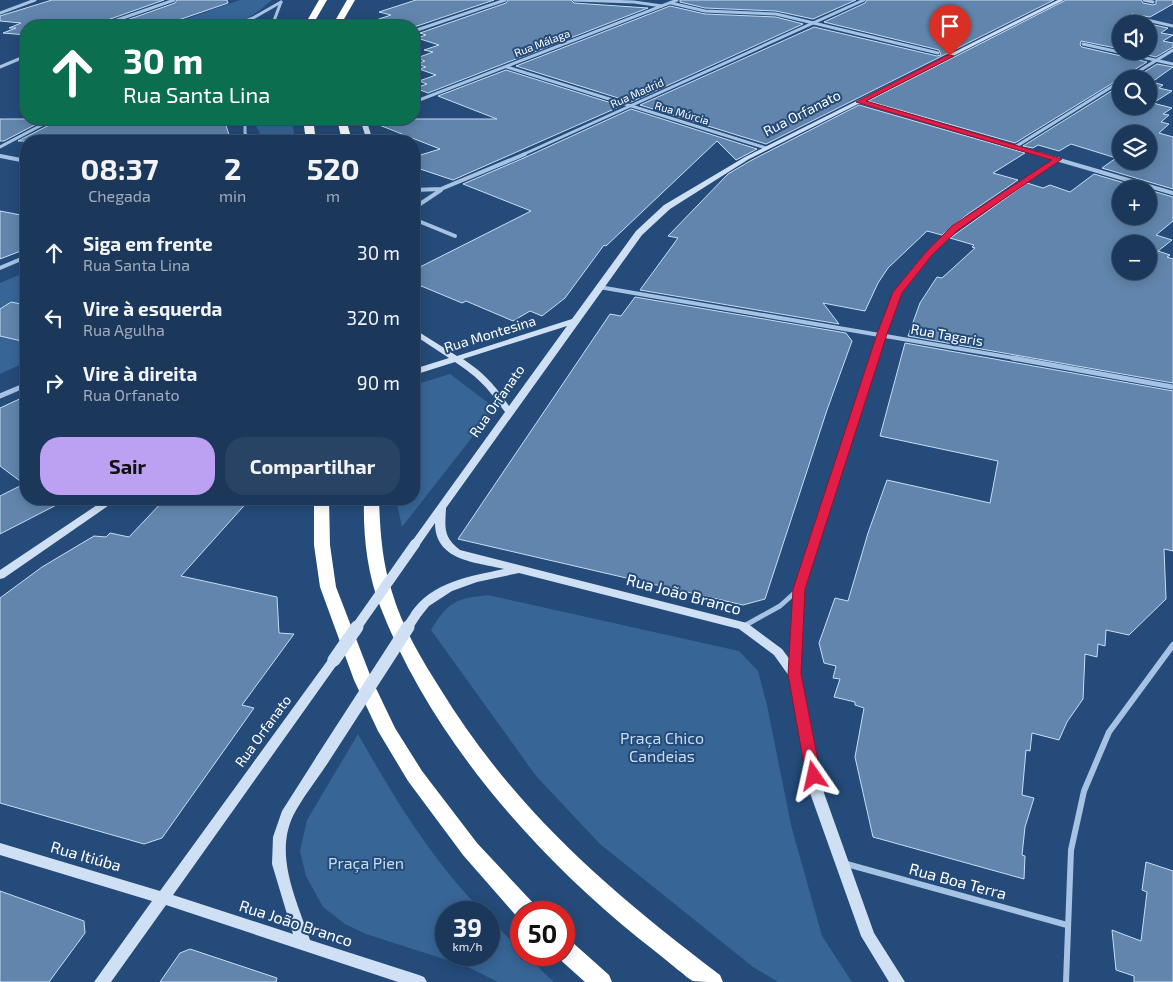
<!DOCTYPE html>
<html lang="pt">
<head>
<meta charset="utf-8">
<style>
	:root { --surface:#1b385b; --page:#284364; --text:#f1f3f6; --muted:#a0acbb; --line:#395271; --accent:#bca0f2 }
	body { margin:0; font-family:"Exo 2",sans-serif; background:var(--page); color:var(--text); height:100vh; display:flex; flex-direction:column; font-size:19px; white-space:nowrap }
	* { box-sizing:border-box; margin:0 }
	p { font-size:16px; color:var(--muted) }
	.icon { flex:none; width:28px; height:28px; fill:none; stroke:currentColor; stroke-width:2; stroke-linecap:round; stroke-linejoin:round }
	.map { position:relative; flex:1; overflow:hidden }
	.details { position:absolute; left:20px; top:135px; width:400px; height:370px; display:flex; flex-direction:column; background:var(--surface); border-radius:20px; box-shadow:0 2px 12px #0003,0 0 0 1px var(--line) }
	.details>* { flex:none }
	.banner { position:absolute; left:20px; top:20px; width:400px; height:105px; border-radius:20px; box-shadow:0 2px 12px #0003,0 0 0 1px var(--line); background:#0b6e4f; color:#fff; overflow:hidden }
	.fabs { position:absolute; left:1112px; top:15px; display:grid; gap:10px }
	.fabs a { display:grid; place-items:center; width:45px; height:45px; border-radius:50%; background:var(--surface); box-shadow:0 2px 12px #0003,0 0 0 1px var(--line); font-size:25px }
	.speed { position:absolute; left:435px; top:901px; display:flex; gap:10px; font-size:25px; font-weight:700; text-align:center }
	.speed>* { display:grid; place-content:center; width:65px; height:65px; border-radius:50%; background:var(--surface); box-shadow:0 2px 12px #0003,0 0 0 1px var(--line); line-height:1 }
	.speed small { font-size:12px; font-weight:400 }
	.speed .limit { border:8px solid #d22; background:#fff; color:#111 }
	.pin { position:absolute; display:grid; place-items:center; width:42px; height:42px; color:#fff; margin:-51px -21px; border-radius:50% 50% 50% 0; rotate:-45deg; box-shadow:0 0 5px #0007 }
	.pin .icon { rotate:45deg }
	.me { position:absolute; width:55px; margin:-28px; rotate:349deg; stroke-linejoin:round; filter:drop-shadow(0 0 4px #0008) }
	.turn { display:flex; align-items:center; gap:18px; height:105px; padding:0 20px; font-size:22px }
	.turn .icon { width:65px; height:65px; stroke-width:2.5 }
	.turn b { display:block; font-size:35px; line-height:42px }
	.eta { display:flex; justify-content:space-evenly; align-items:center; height:85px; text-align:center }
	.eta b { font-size:30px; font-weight:700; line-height:35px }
	.primary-button { display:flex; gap:10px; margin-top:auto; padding:10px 20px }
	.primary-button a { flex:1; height:58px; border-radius:20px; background:var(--accent); color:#111; font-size:20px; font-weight:700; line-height:58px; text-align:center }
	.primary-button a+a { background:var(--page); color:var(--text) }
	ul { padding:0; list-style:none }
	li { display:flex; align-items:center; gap:15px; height:65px; padding:0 20px }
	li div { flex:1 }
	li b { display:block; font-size:19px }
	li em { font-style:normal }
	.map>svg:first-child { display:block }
	.green { fill:#376596 }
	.building { fill:#6185ac; stroke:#c8ddf3; fill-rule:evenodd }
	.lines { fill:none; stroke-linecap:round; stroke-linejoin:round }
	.street-far3 { stroke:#a6c3e4; stroke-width:3 }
	.street-far2 { stroke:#a6c3e4; stroke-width:4 }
	.street-far1 { stroke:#a6c3e4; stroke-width:5 }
	.street { stroke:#a6c3e4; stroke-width:6 }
	.secondary { fill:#cfe0f4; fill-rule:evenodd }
	.highway { fill:#fff; fill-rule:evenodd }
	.secondary-bridge-far1 { stroke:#cfe0f4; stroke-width:10 }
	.secondary-bridge { stroke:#cfe0f4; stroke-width:13 }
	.route { fill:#e11d48; stroke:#92132f }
	.labels { text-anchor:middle; stroke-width:4; stroke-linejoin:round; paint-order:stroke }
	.far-street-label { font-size:11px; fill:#fff; stroke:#244b79 }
	.street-label { font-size:14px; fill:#fff; stroke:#244b79 }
	.near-street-label { font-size:16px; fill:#fff; stroke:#244b79 }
	.near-park-label { font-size:16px; fill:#c8ddf3; stroke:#244b79 }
</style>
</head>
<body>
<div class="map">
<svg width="1173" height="982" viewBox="0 0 1173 982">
	<rect width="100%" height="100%" fill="#244b79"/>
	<g class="green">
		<path d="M240,0H272C241,27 226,31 186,19Z"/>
		<polygon points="255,119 292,119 295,141 264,141 256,126"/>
		<polygon points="26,272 26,362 0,374 0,283"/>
		<polygon points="450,374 495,408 402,527 396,499 414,499 414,385"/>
		<path d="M488,595L739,651L758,671L767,705L791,825L822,936L852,982H778L753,967L600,844L536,776L431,630C449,601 455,599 488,595Z"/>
		<path d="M358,734C394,798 432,860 483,912H446V955H489V918L521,951V955H525L554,982H498L466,966L366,934L345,924L323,907L306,876L300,851L307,820Z"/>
	</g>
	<g class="building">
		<polygon points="52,0 164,0 99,23 97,26 26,26 26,35 3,33 16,28 9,28 21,23 0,21 0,16"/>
		<polygon points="177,0 227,0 228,3 161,26 110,26 175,3"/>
		<polygon points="416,0 494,0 414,27 397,26 376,20 391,15 379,12"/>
		<polygon points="508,0 571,0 574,3 648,8 428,93 415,88 427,84 419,81 436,75 419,69 426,67 417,64 425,61 417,58 433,52 424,50 439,45 417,38 426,35 420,33 506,3"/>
		<polygon points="680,0 856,0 813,19 776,11 705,8 680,2"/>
		<polygon points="867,0 1054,0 766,144 640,105 814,27 937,56 941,55 939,50 824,22 865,3"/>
		<polygon points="1066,0 1141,0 1143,3 1153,5 1156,4 1156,0 1173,0 1173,4 1150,17 1132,14 1132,20 1148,24 1121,24 1121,49 1081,41 1080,45 1082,47 1147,62 1015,143 868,101"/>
		<polygon points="670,6 705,14 776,17 803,24 631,102 516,66"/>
		<polygon points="1149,24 1168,28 1161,33 1173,35 1163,41 1173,43 1173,47 1156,57 1131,51 1149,51"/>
		<path d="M1157,64L1173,67L1152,82L1163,85L1159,88L1172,91L1153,103L1172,108L1163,114L1169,115L1161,122L1169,124L1159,133L1173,137V189L1102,168L1116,158L1071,144L1059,151L1038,145L1033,148L1023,146L1121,85V106H1149V79H1133ZM1121,134H1149V161H1121Z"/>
		<polygon points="506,70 621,106 453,180 414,167 414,157 440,149 369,121 368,119 497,119 438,96"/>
		<polygon points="859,105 1025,153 993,173 1018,180 968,214 942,235 927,231 888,268 878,283 865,311 823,303 839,324 640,290 678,238 668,236 728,174 750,161"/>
		<polygon points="631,109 757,149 736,160 717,141 606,246 604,245 565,298 542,316 530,311 513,321 466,301 462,303 414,283 414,270 531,211 463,184 526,157"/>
		<polygon points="0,119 46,119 4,141 0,141"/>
		<polygon points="56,119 224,119 231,141 18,141 55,122"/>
		<path d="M1094,174L1145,189H1121V216H1149V190L1173,197V221L1156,235L1172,240L1158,251L1170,255L1167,257L1173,259V383L908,336L920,303L937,277L942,278L975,248L972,247L974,245L950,238L953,236L1027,183L1043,188L1050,185L1070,192ZM1121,244H1149V271H1121Z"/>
		<polygon points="0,211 26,216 26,249 0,259"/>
		<polygon points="635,297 846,333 852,341 827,410 765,599 743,605 458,539 610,314 621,316"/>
		<polygon points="11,302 26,305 26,342 0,336 0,309"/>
		<polygon points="905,343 1173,391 1173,551 1164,549 1166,599 1129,635 1106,630 1105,646 1098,644 1097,657 1085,654 1083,699 1067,722 1059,740 1032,733 1030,751 1026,750 1022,795 1034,798 1025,827 1022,855 1025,856 1024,879 873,837 855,757 864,708 855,705 855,702 834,697 840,679 833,678 836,666 824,663 819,643 835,598 848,601 868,533 887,480 990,503 998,461 880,436"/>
		<polygon points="26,396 26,499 68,499 0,534 0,496 24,484 0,466 0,408"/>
		<polygon points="165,499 250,499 181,576 277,597 279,633 294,634 242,705 254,708 162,838 144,844 0,803 0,598 42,567 94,536 106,537 110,533 129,537"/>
		<polygon points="1146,862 1173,871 1173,982 1134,982 1134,976 1116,970 1112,930 1141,941 1147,892 1142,890"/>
		<polygon points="0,891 84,921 85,933 49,982 0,982"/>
		<polygon points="190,949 277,978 276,982 160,982 180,953"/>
	</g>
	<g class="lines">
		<g class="street-far3">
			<polyline points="574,0 634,2 662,6"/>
			<polyline points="1144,0 1153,2"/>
			<polyline points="671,3 705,11 776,14 938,53"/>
			<polyline points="0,13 35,0"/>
			<polyline points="1134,17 1173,26"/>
			<polyline points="100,26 174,0"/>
			<polyline points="234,26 253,18 281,2"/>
			<polyline points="272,26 281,2"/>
			<polyline points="414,31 505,0"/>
			<polyline points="1083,44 1173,64"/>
			<polyline points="0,67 26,56"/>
			<polyline points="507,67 766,148"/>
			<polyline points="1126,79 1173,50"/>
			<polyline points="414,102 677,0"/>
			<polyline points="860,102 1043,155"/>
			<polyline points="245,119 245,133 250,141"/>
			<polyline points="0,147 53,119"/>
			<polyline points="1015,147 1121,81"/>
			<polyline points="522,155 864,0"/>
		</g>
		<g class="street-far2">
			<polyline points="1039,154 1173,193"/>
			<polyline points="0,156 26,161"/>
			<polyline points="414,190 441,189 525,154"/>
			<polyline points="414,212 417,206 441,190"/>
			<polyline points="414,213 416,220 455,236"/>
			<polyline points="0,268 26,257"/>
			<polyline points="599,287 1020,359"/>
			<path d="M874,359C880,340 888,308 899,291C935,231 1001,197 1058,159"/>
		</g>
		<g class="street-far1">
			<polyline points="1013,358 1173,387"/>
			<polyline points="0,396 26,385"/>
			<polyline points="744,626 780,606 799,589"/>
			<polyline points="797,628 799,589 874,358"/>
		</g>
		<g class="street">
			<polyline points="795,673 797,627"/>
			<polyline points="843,863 1067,925"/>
			<polyline points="1066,982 1071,850 1084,791 1109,732 1173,645"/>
		</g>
		<g class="secondary">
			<path d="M1058,0H1064L749,159L670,209L642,235L446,508C445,528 443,537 460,550L747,623L782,649L801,675L824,793L874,933L905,982H889L861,936L810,793L789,676L774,655L739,629L519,573L477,582L452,591L429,606L421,616H413L411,613C431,582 471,576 504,569C476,562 435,561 435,523L419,546H411L410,544L505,412C488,388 479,378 455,362L414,375V369L449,358L414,335V329L457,356L572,319L636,231L664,205L745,157ZM567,326L509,406C494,384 485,374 463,359Z"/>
			<polygon points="360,119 366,119 373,141 367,141"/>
			<polygon points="106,499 118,499 4,578 0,579 0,570"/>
			<path d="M334,656L338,657L340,660L338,663L173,895L293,934L272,864L273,837L282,811L317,756L322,755L327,756L328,760L327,764C316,781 302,798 293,816C274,856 297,901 310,940L419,975L424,977L427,982H398L166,905L111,982H94L152,901L0,855V843L160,891L330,657Z"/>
		</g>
		<g class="highway">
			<polygon points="319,0 327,0 312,26 304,26"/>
			<polygon points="347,0 355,0 340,26 332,26"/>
			<polygon points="303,119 313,119 316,141 306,141"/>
			<polygon points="337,119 346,119 352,141 342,141"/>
			<polygon points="314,499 329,499 330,545 336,587 372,680 395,728 422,771 477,843 535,905 537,912 521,912 521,919 519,919 463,855 408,781 378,731 354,680 320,587 314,545"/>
			<path d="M364,499H379C380,530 382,562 392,592C402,627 422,660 441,690C515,810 609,891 720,975L723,982C715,982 701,982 693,981C688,979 683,973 678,970C665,959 651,948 637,937C531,851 430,735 380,606C367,573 363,534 364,499Z"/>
			<polygon points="564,939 572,942 609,975 612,982 585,982 556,956 564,955"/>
		</g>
		<g class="secondary-bridge-far1">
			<polyline points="356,628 415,544"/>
			<polyline points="407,628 417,613"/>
		</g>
		<g class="secondary-bridge">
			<polyline points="334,660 357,627"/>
			<polyline points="322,760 408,627"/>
		</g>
	</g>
	<polygon class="route" points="948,55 954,56 866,101 1062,159 958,230 932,255 902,293 887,334 805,589 801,674 821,776 819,780 814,782 808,780 806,776 788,674 793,589 877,334 893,292 926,252 952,226 1052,160 856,102"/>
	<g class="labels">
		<g class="far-street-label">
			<text transform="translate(542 43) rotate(-21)" y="4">Rua Málaga</text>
			<text transform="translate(637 93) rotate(-24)" y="4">Rua Madrid</text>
			<text transform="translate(682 113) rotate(17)" y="4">Rua Múrcia</text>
		</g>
		<g class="street-label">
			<text transform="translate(802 113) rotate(-27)" y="5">Rua Orfanato</text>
			<text transform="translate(490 334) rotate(-17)" y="5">Rua Montesina</text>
			<text transform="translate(947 335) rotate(10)" y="5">Rua Tagaris</text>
			<text transform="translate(497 401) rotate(-55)" y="5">Rua Orfanato</text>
			<text transform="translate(263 731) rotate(-54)" y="5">Rua Orfanato</text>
		</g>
		<g class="near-street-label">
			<text transform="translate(684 594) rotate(15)" y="6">Rua João Branco</text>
			<text transform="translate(86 856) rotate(16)" y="6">Rua Itiúba</text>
			<text transform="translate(958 881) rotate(15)" y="6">Rua Boa Terra</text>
			<text transform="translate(296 923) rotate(18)" y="6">Rua João Branco</text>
		</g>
		<g class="near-park-label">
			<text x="662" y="744">Praça Chico<tspan x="662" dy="18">Candeias</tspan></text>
			<text x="366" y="869">Praça Pien</text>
		</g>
	</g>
</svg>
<div class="fabs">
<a><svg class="icon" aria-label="sound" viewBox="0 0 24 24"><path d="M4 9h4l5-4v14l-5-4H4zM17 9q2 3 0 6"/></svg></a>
<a><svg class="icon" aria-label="search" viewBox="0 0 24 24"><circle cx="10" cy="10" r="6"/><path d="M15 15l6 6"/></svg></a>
<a><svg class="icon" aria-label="layers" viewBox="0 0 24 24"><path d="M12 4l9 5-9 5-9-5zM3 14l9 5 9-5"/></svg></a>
<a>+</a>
<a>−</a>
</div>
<div class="speed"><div>39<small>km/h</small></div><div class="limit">50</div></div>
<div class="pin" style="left:950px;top:56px;background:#d93025"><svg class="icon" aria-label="arrive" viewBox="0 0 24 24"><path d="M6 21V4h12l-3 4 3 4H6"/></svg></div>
<svg class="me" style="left:814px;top:776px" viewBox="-20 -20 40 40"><path d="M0-17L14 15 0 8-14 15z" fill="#e11d48" stroke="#fff" stroke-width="4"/></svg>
<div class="banner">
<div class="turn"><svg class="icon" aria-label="ahead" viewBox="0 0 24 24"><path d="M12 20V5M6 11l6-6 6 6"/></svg><div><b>30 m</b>Rua Santa Lina</div></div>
</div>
<section class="details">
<div class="eta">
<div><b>08:37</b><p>Chegada</p></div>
<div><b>2</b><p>min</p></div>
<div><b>520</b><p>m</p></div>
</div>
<ul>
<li><svg class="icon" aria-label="ahead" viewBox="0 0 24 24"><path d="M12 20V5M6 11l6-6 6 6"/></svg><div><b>Siga em frente</b><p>Rua Santa Lina</p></div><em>30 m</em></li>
<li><svg class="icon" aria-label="left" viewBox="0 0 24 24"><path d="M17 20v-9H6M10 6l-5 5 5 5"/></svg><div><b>Vire à esquerda</b><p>Rua Agulha</p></div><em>320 m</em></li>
<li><svg class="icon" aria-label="right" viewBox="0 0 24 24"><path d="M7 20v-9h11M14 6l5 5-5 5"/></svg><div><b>Vire à direita</b><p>Rua Orfanato</p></div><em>90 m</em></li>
</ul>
<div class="primary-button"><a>Sair</a><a>Compartilhar</a></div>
</section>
</div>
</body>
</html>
